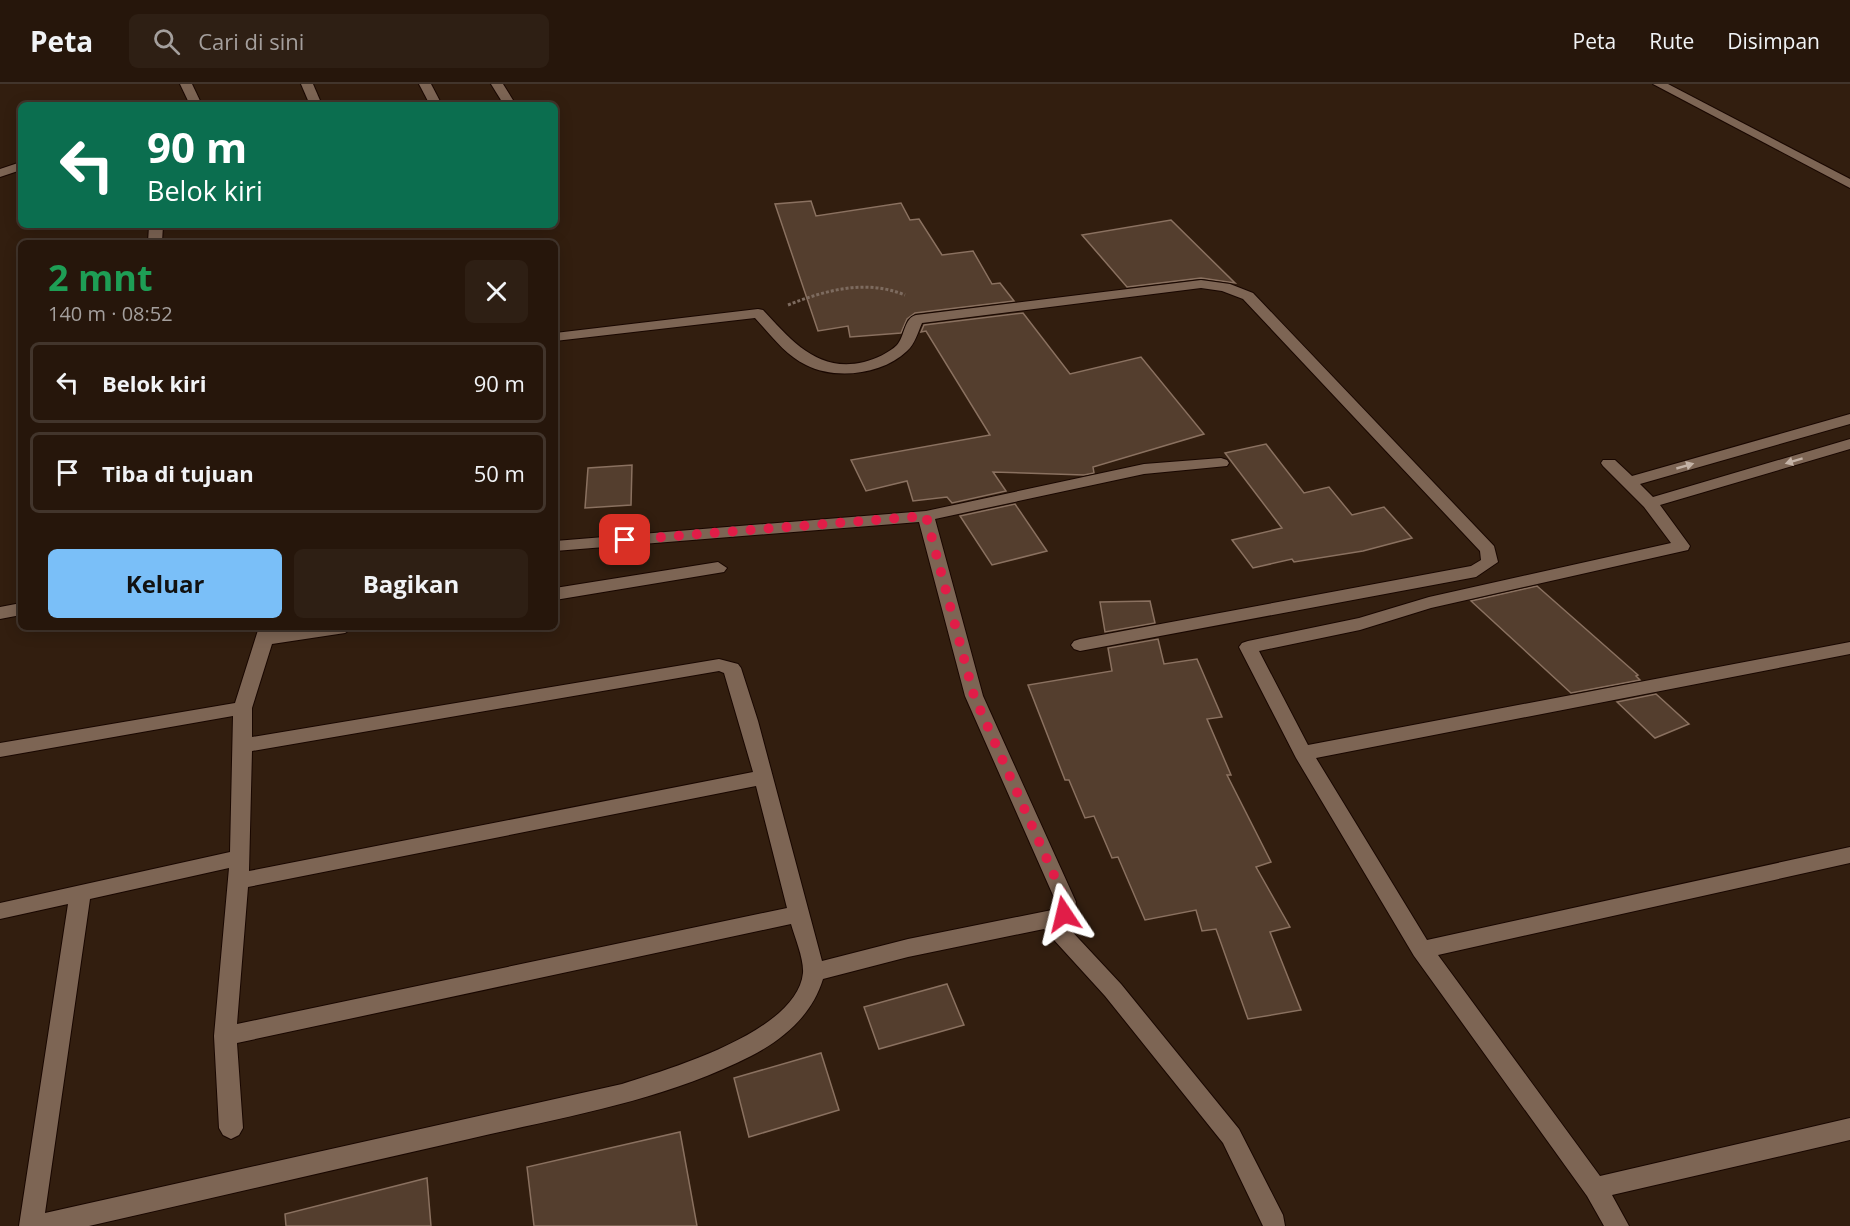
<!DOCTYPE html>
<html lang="id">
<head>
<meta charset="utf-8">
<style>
	:root { --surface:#26160b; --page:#2e1f14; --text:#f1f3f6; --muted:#a49f9d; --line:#42352c; --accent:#7abff8 }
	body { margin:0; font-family:"Open Sans",sans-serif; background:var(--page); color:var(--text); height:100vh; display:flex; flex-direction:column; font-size:22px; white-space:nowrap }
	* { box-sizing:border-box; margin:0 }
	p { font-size:20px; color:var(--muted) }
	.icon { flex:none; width:33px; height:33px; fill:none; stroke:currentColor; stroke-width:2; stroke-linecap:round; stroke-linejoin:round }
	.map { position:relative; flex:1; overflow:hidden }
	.drawer { position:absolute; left:18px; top:156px; width:540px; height:390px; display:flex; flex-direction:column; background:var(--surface); border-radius:9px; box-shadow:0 3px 15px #0003,0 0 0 2px var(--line) }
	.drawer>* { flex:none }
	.guide { position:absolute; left:18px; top:18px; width:540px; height:126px; border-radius:9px; box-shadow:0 3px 15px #0003,0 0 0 2px var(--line); background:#0b6e4f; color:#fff; overflow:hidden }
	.pin { position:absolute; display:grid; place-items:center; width:51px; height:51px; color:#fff; margin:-26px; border-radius:12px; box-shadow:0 3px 9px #0006 }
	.me { position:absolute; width:66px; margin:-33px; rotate:350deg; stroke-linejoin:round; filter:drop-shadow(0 0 4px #0008) }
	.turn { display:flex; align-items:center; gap:21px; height:126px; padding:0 30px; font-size:27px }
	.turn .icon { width:78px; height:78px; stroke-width:2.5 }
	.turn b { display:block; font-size:42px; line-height:51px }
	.round { display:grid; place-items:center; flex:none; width:63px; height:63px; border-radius:9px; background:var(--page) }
	.headline { display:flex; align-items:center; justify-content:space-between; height:102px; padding:0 30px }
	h1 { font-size:36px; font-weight:700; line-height:45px; color:#1e9e55 }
	.button { display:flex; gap:12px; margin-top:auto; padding:12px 30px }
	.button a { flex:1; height:69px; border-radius:9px; background:var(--accent); color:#111; font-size:24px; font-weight:700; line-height:69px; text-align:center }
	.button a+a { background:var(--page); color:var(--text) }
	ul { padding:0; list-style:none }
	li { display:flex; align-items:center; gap:18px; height:81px; margin:0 12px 9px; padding:0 18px; border:3px solid var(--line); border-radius:9px }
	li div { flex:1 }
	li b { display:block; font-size:22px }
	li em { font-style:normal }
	header { display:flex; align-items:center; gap:36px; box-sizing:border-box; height:84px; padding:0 30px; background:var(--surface); border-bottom:2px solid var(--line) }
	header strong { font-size:28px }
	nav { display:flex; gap:33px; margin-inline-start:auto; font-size:21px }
	.search { width:420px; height:54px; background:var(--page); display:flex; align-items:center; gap:15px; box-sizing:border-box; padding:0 21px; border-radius:9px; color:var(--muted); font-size:22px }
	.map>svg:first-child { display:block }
	.building { fill:#543e2e; stroke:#8a7160; stroke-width:1.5 }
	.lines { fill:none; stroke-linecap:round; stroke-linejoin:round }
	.minor-casing { stroke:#190700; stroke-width:2 }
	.path { stroke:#7d6b5f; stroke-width:3; stroke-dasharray:3 2; stroke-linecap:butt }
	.minor { fill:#7d6554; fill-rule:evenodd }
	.oneway { fill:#c3b2a6 }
	.route { stroke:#e11d48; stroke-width:10; stroke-dasharray:0 18 }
</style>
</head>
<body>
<header>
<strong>Peta</strong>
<div class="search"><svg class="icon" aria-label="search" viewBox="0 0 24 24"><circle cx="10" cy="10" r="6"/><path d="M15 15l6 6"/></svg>Cari di sini</div>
<nav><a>Peta</a><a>Rute</a><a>Disimpan</a></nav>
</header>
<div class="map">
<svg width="1850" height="1142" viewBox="0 0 1850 1142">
	<rect width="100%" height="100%" fill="#321e0f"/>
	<g class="building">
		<polygon points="811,117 816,132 901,119 910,136 919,135 942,171 973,167 992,200 1000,199 1014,217 915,229 907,235 901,249 850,253 848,242 818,247 775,120"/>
		<polygon points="1171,136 1235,199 1201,194 1127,203 1082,151"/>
		<polygon points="1023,229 1070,290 1141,273 1204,350 1093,383 1094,389 1084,391 993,388 1006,407 952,419 947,413 913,417 907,397 866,407 851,376 990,351 926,247 921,248 924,241"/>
		<polygon points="1266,360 1304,409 1329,403 1352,431 1384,423 1412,454 1363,467 1294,478 1292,475 1253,484 1232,456 1282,444 1225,369"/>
		<polygon points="632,381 631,421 585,424 588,384"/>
		<polygon points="1015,420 1047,467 992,481 960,432"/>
		<polygon points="1537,502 1638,591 1636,592 1640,596 1571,609 1471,517"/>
		<polygon points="1150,517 1155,539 1105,548 1100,518"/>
		<polygon points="1158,555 1164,580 1197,575 1222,633 1207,635 1231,691 1227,691 1271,778 1256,783 1290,843 1270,848 1301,926 1248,935 1216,845 1202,847 1196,826 1145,836 1118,773 1112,774 1094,732 1085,734 1069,696 1065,696 1028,601 1112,587 1108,564"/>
		<polygon points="1656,610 1689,640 1655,654 1617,618"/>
		<polygon points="947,900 964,941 879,965 864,923"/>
		<polygon points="821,969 839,1026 749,1053 734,994"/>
		<polygon points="680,1048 697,1142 534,1142 527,1083"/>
		<polygon points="427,1094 431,1142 286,1142 285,1130"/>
	</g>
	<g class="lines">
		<defs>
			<g id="minor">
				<polygon points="180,0 192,0 202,21 190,21"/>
				<polygon points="301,0 313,0 322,21 310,21"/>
				<polygon points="419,0 431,0 442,21 430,21"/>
				<polygon points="491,0 503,0 516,21 504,21"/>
				<polygon points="1653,0 1668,0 1850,95 1850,104"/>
				<polygon points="21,78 21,86 0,93 0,85"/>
				<polygon points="149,141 163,141 162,159 148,159"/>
				<path d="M1201,196L1230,200L1253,209L1494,462L1498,478L1476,493L1080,567L1074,565L1071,561L1074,557L1080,555L1471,482L1481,476L1480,467L1243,215L1222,207L1201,204L922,239C918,248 915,260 907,267C882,291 835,296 806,281C785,271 770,250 755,234L555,257V249L758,225L763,226C792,257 818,289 864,278C875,275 889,269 897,261C905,252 904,234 916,231Z"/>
				<polygon points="1850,330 1850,340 1640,400 1653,413 1850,355 1850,365 1660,421 1690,462 1688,466 1431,524 1360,546 1259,567 1308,661 1850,558 1850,570 1316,674 1427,856 1850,763 1850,779 1438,871 1600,1092 1850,1034 1850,1056 1612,1111 1629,1142 1604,1142 1587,1112 1414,872 1296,674 1239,563 1242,559 1248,557 1359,534 1429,513 1671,459 1644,423 1603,382 1601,379 1603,376 1615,376 1632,392"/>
				<path d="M1221,374L1227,376L1229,379L1227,382L1144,390L935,435L983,612L1076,818L1071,836L1065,840L1121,900L1239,1045L1283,1131L1285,1142H1263L1223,1059L1105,912L1044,845L908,873L823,895C812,931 784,955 751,972C663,1017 564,1033 469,1055C342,1084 215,1113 89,1142H19L68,820L0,835V819L230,768L233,632L0,673V659L235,619L259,543H277L276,547L304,543H354L345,549L272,560L252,624V653L719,575L738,580L741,584L758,637L822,877L908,855L1052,826L1056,818L965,612L919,438L555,467V457L926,427L1144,380ZM719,587L724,589L753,688L249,787L252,667ZM756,702L787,824L237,940L248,803ZM229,784L214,952L219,1044L223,1051L231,1055L239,1051L243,1044L237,959L791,840C795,854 804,875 803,889C797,948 669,985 622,1000L45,1129L90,815Z"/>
				<polygon points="718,478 727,484 724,488 555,516 555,504"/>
				<polygon points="21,519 21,531 0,535 0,523"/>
			</g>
		</defs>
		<use href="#minor" class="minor-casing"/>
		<path class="path" d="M788,221C826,206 866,195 905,211"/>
		<use href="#minor" class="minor"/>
	</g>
	<defs><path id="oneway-solid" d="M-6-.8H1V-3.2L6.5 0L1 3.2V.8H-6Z" transform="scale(1.5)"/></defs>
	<g class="oneway">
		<use href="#oneway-solid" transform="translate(1794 377) rotate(163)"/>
		<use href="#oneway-solid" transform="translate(1685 382) rotate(-16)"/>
	</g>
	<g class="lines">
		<polyline class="route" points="625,456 926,432 974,612 1066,818 1064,830"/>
	</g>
</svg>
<div class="pin" style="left:625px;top:456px;background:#d93025"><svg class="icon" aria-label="arrive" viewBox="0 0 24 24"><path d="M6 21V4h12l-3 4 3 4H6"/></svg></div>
<svg class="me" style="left:1064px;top:830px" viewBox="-20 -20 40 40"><path d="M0-17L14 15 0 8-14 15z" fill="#e11d48" stroke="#fff" stroke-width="4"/></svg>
<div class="guide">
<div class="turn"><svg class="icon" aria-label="left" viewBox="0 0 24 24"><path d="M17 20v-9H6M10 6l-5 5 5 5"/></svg><div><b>90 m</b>Belok kiri</div></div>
</div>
<section class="drawer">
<div class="headline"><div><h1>2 mnt</h1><p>140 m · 08:52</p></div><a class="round"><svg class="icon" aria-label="close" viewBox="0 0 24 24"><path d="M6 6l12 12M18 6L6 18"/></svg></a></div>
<ul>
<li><svg class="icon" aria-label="left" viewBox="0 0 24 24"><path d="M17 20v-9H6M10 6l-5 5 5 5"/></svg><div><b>Belok kiri</b></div><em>90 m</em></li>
<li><svg class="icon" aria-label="arrive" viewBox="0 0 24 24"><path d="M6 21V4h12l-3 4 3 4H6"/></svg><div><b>Tiba di tujuan</b></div><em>50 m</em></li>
</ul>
<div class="button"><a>Keluar</a><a>Bagikan</a></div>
</section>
</div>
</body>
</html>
